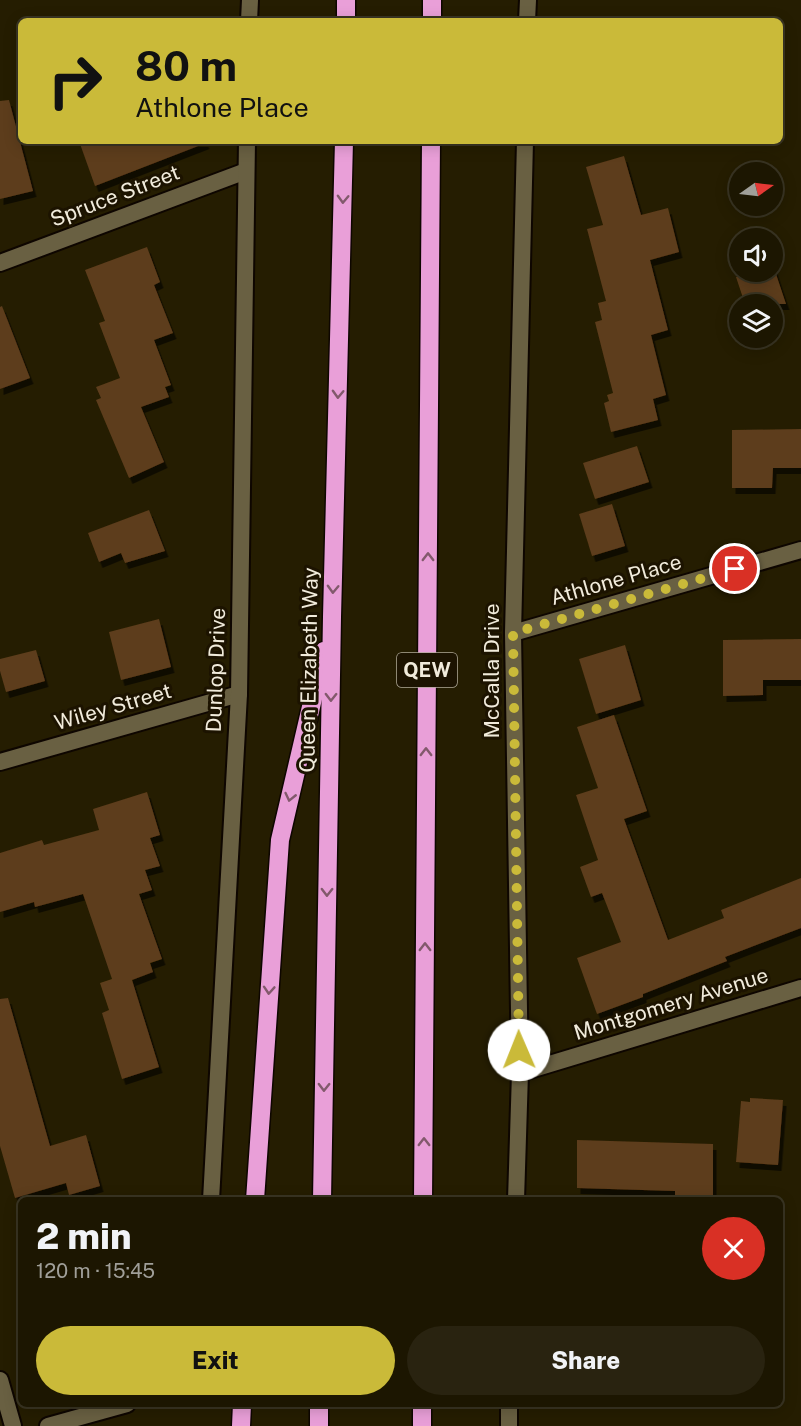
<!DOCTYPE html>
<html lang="en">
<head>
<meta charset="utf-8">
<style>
	:root { --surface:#1c1601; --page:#292310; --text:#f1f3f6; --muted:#a09f99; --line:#3a3523; --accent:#caba39 }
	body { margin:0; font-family:"Public Sans",sans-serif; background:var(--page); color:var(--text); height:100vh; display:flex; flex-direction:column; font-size:22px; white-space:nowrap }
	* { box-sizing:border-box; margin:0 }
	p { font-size:20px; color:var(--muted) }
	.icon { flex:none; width:33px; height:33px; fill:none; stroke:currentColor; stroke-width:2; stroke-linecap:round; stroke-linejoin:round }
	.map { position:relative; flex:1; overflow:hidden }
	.sheet { position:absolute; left:18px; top:1197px; width:765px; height:210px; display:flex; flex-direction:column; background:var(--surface); border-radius:9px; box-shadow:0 3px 15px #0003,0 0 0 2px var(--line) }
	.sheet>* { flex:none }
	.top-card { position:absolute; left:18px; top:18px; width:765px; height:126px; border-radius:9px; box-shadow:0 3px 15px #0003,0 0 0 2px var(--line); background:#caba39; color:#111; overflow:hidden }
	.needle { width:39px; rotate:76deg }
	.tools { position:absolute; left:729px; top:162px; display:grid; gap:12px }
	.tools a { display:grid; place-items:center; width:54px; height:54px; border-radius:50%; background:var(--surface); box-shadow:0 3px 15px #0003,0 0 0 2px var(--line); font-size:30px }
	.pin { position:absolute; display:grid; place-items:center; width:51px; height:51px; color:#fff; margin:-26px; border:3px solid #fff; border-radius:50%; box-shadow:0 2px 6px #0007 }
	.me { position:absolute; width:66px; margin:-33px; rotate:359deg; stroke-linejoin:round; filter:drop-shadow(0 0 4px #0008) }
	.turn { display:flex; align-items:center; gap:21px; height:126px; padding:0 18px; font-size:27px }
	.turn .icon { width:78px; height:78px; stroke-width:2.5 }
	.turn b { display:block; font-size:42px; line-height:51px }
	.round { display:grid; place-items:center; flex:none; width:63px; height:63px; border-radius:32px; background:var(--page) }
	.head { display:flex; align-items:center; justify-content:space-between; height:102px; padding:0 18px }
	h1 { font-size:36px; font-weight:800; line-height:45px }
	.cta { display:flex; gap:12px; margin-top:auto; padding:12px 18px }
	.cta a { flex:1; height:69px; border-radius:36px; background:var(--accent); color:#111; font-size:24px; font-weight:800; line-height:69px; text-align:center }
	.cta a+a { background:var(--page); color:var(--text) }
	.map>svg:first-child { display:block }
	.building { fill:#5d3c1b; filter:url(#shadow) }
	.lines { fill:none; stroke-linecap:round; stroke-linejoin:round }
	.minor-casing { stroke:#0e0600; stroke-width:20 }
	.motorway-casing { stroke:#0e0600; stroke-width:21 }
	.minor { stroke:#696042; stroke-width:16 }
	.motorway { stroke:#e99fd8; stroke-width:18 }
	.oneway { stroke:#82596c }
	.route { stroke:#caba39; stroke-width:10; stroke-dasharray:0 18 }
	.labels { text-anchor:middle; stroke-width:6; stroke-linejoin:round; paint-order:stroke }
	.shield { fill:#1c1300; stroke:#b1aa99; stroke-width:1.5 }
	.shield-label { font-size:20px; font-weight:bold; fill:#f1ebdb }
	.street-label { font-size:21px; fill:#f1ebdb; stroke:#1c1300 }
</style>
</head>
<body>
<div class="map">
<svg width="801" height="1426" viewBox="0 0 801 1426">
	<defs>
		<filter id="shadow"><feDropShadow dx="3.5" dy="6" stdDeviation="0" flood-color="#0009"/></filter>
	</defs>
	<rect width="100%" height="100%" fill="#251d01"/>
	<g class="building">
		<polygon points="9,100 33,191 0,199 0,101"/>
		<polygon points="79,141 205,141 206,143 95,186"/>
		<polygon points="624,156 641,215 668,208 679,252 650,260 668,330 651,335 666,395 653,399 658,420 611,432 604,403 609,401 607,395 613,393 595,322 602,320 598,303 606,301 587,229 603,225 586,167"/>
		<polygon points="147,247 160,282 154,285 173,333 154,340 171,385 165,387 169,397 141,407 164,462 129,478 96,400 101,398 96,387 120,378 99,323 105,321 85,270"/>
		<polygon points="773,265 786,304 745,304 736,277 753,272 772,272"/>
		<polygon points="2,306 30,378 0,389 0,307"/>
		<polygon points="801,429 801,468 773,468 772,488 732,488 732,430"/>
		<polygon points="637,446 649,482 595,499 583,463"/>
		<polygon points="612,504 625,546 592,556 579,514"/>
		<polygon points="149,510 165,551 125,563 121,553 99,562 88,533"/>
		<polygon points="159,619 171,667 121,680 109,632"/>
		<polygon points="801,639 801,680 763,680 763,695 723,696 723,640"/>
		<polygon points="625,645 641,700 596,714 579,659"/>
		<polygon points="36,650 45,681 6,692 0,671 0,659"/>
		<polygon points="614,715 647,811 624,819 668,940 724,918 721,910 801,878 801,928 725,957 727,961 643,994 643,997 597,1014 577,958 621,942 602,893 591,897 580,867 598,860 576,795 598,788 577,727"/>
		<polygon points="147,792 160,835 150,838 160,866 145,870 152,890 139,894 162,959 150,963 153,972 132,980 159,1067 122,1079 102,1013 109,1010 100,983 112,979 83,894 35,907 34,902 0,912 0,853 42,840 44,845 99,830 93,809"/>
		<polygon points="8,998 50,1146 86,1135 100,1186 69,1195 66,1183 15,1198 0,1146 0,999"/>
		<polygon points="750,1098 783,1100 778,1165 736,1162 741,1101 750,1102"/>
		<polygon points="577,1140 713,1144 713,1200 675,1200 675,1191 577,1188"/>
	</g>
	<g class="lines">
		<defs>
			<g id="minor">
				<polyline points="249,21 250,0"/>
				<polyline points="527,21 528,0"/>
				<polyline points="0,263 246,171"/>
				<polyline points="513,633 801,550"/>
				<polyline points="0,762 239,694"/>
				<polyline points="520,1073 801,988"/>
				<polyline points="211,1200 239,694 247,141"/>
				<polyline points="516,1200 520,1073 513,633 525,141"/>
				<polyline points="0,1380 13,1426"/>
				<polyline points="48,1426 127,1404"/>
				<polyline points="509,1426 509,1404"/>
			</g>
			<g id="motorway">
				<polyline points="346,21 346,0"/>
				<polyline points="432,21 432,0"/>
				<polyline points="255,1200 280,840 324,651"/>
				<polyline points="322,1200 332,617 344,141"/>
				<polyline points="423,1200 431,141"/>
				<polyline points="241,1426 242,1404"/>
				<polyline points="319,1426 319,1404"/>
				<polyline points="422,1426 422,1404"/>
			</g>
		</defs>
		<use href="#minor" class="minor-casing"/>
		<use href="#motorway" class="motorway-casing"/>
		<use href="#minor" class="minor"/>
		<use href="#motorway" class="motorway"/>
	</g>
	<defs><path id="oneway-chevron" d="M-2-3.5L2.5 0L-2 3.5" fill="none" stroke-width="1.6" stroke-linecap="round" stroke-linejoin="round" transform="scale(1.5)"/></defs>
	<g class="oneway">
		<use href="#oneway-chevron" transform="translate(343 199) rotate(92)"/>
		<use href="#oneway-chevron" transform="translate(338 394) rotate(92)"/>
		<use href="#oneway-chevron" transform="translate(428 557) rotate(-90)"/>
		<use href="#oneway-chevron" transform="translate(333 589) rotate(92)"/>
		<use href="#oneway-chevron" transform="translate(331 697) rotate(91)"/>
		<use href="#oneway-chevron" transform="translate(426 752) rotate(-90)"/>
		<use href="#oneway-chevron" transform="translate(290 797) rotate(103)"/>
		<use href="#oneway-chevron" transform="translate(327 892) rotate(91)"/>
		<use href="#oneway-chevron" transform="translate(425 947) rotate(-90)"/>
		<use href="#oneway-chevron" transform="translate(269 990) rotate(94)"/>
		<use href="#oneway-chevron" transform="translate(324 1087) rotate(91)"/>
		<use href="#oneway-chevron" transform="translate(424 1142) rotate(-90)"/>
	</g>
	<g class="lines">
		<polyline class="route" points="519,1050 513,633 735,569"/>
	</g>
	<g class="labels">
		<rect class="shield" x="397" y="653" width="60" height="34" rx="4.5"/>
		<g class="shield-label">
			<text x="427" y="677">QEW</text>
		</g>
		<g class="street-label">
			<text transform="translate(115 196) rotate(-21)" y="7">Spruce Street</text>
			<text transform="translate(616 580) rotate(-16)" y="7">Athlone Place</text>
			<text transform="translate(216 670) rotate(-88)" y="7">Dunlop Drive</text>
			<text transform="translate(309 670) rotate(-89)" y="7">Queen Elizabeth Way</text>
			<text transform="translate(492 671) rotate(-90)" y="7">McCalla Drive</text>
			<text transform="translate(113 707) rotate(-16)" y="7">Wiley Street</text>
			<text transform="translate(671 1004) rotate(-17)" y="7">Montgomery Avenue</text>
		</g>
	</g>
</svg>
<div class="tools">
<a><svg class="needle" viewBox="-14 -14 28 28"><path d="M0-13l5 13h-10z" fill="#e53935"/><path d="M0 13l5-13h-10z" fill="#a09f99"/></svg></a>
<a><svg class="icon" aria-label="sound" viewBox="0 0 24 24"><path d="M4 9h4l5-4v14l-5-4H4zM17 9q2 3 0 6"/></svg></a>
<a><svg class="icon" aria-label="layers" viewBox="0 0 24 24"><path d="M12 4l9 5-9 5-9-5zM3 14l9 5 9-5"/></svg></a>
</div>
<div class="pin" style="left:735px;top:569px;background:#d93025"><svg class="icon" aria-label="arrive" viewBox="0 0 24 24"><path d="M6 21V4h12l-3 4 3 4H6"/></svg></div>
<svg class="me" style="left:519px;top:1050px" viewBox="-20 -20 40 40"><circle r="19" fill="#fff"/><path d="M0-13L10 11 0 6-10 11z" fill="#caba39"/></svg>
<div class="top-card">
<div class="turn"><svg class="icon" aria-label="right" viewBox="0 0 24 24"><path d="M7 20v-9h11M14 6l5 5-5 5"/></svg><div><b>80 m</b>Athlone Place</div></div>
</div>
<section class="sheet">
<div class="head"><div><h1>2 min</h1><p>120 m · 15:45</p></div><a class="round" style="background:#d93025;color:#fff"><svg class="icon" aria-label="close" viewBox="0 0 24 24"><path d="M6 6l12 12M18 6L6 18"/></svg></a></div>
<div class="cta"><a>Exit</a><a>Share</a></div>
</section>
</div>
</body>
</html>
